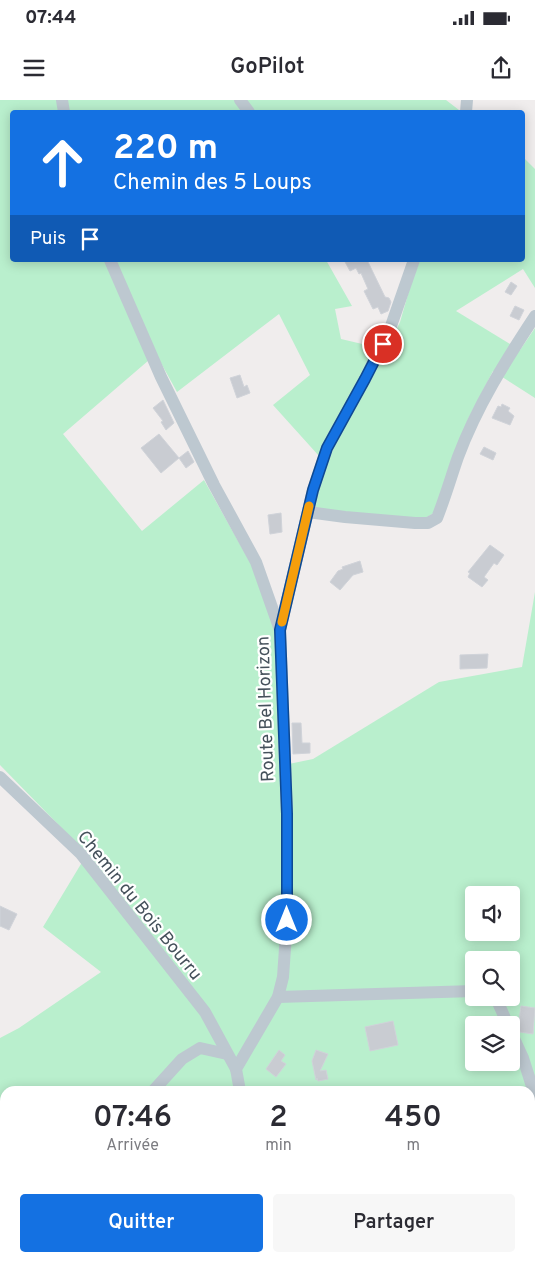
<!DOCTYPE html>
<html lang="fr">
<head>
<meta charset="utf-8">
<style>
	:root { --surface:#fff; --page:#f7f7f7; --text:#2b2b33; --muted:#7c7c81; --accent:#1471e2 }
	body { margin:0; font-family:Overpass,sans-serif; background:var(--page); color:var(--text); height:100vh; display:flex; flex-direction:column; font-size:19px; white-space:nowrap }
	* { box-sizing:border-box; margin:0 }
	p { font-size:16px; color:var(--muted) }
	.icon { flex:none; width:28px; height:28px; fill:none; stroke:currentColor; stroke-width:2; stroke-linecap:round; stroke-linejoin:round }
	.map { position:relative; flex:1; overflow:hidden }
	.drawer { position:absolute; left:0px; top:986px; width:535px; height:176px; display:flex; flex-direction:column; background:var(--surface); border-radius:15px 15px 0 0; box-shadow:0 2px 12px #0003 }
	.drawer>* { flex:none }
	.guide { position:absolute; left:10px; top:10px; width:515px; height:152px; border-radius:5px; box-shadow:0 2px 12px #0003; background:#1471e2; color:#fff; overflow:hidden }
	.tools { position:absolute; left:465px; top:786px; display:grid; gap:10px }
	.tools a { display:grid; place-items:center; width:55px; height:55px; border-radius:5px; background:var(--surface); box-shadow:0 2px 12px #0003; font-size:25px }
	.pin { position:absolute; display:grid; place-items:center; width:42px; height:42px; color:#fff; margin:-21px; border:2px solid #fff; border-radius:50%; box-shadow:0 1px 5px #0007 }
	.me { position:absolute; width:55px; margin:-28px; rotate:0deg; stroke-linejoin:round; filter:drop-shadow(0 0 4px #0008) }
	.turn { display:flex; align-items:center; gap:18px; height:105px; padding:0 20px; font-size:22px }
	.turn .icon { width:65px; height:65px; stroke-width:2.5 }
	.turn b { display:block; font-size:35px; line-height:42px }
	.then { display:flex; align-items:center; height:48px; padding:0 20px; background:#0003; gap:10px; font-size:19px }
	.eta { display:flex; justify-content:space-evenly; align-items:center; height:85px; text-align:center }
	.eta b { font-size:30px; font-weight:600; line-height:35px }
	.button { display:flex; gap:10px; margin-top:auto; padding:10px 20px }
	.button a { flex:1; height:58px; border-radius:5px; background:var(--accent); color:#fff; font-size:20px; font-weight:600; line-height:58px; text-align:center }
	.button a+a { background:var(--page); color:var(--text) }
	.status { display:flex; justify-content:space-between; align-items:center; height:35px; padding:0 25px; background:var(--surface); direction:ltr }
	.status svg { height:14px; fill:currentColor }
	header { display:flex; justify-content:space-between; align-items:center; height:65px; padding:0 20px; background:var(--surface); font-size:22px; font-weight:600 }
	.map>svg:first-child { display:block }
	.green { fill:#b9efcd; fill-rule:evenodd }
	.building { fill:#c9ccd2; stroke:#d0d3d9 }
	.lines { fill:none; stroke-linecap:round; stroke-linejoin:round }
	.minor { stroke:#bdc8d0; stroke-width:12 }
	.route-casing { stroke:#0d4993; stroke-width:12 }
	.route { stroke:#1471e2; stroke-width:9 }
	.slow { stroke:#f59e0b; stroke-width:9 }
	.labels { text-anchor:middle; stroke-width:4.5; stroke-linejoin:round; paint-order:stroke }
	.street-label { font-size:18px; fill:#45515b; stroke:#fff }
</style>
</head>
<body>
<div class="status"><b>07:44</b><svg viewBox="0 0 49 12"><path d="M0 12V9h3v3zM5 12V6h3v6zM10 12V3h3v9zM15 12V0h3v12zM26 1h20v11H26zM47 4h2v5h-2z"/></svg></div>
<header><svg class="icon" aria-label="menu" viewBox="0 0 24 24"><path d="M4 6h16M4 12h16M4 18h16"/></svg>GoPilot<svg class="icon" aria-label="share" viewBox="0 0 24 24"><path d="M12 15V3M7 8l5-5 5 5M5 13v7h14v-7"/></svg></header>
<div class="map">
<svg width="535" height="1162" viewBox="0 0 535 1162">
	<rect width="100%" height="100%" fill="#f0eded"/>
	<g class="green">
		<path d="M0,0H446L459,10V12H12V160H326L352,206L335,209L341,239L375,247L319,356L273,305L310,275L279,214L177,292L156,254L63,334L142,431L204,380L251,464L276,533L279,666L313,659L439,582L522,567L535,492V1162H0V938L19,928L101,872L43,827L87,754L0,665ZM474,795H511V832H474ZM474,860H511V898H474ZM474,925H511V962H474ZM5,991H530V1158H5Z"/>
		<polygon points="523,57 535,69 535,188 523,169 456,211 520,250 535,228 535,298 493,271 468,319 435,412 424,419 315,410 319,387 334,346 372,278 400,222 411,184 420,160 522,160"/>
	</g>
	<g class="building">
		<polygon points="344,160 370,160 368,162 385,197 389,198 391,202 388,211 381,214 378,207 373,209 364,191 368,189 361,173 359,174 356,168 350,171"/>
		<polygon points="511,182 517,186 511,195 505,192"/>
		<polygon points="515,206 524,210 519,220 510,216"/>
		<polygon points="240,275 244,287 247,285 250,293 237,298 230,278"/>
		<polygon points="163,300 174,323 166,330 161,322 163,321 153,308"/>
		<polygon points="502,304 510,308 508,311 514,316 510,325 492,318 498,306 501,307"/>
		<polygon points="159,334 179,358 161,373 141,348"/>
		<polygon points="484,347 496,353 493,360 480,354"/>
		<polygon points="188,351 194,362 186,368 179,358"/>
		<polygon points="281,413 282,432 270,434 268,415"/>
		<polygon points="490,445 504,455 497,465 494,463 484,477 488,480 482,487 468,477 470,473 468,472"/>
		<polygon points="360,461 363,472 353,475 340,490 330,482 338,471 343,469 342,467"/>
		<polygon points="488,554 487,568 460,569 460,555"/>
		<polygon points="292,623 301,623 302,643 310,643 310,653 293,654"/>
		<polygon points="0,806 17,814 9,830 0,826"/>
		<polygon points="521,906 535,908 533,934 520,932 518,928"/>
		<polygon points="393,921 398,945 370,951 365,927"/>
		<polygon points="474,941 474,951 467,952 466,943"/>
		<polygon points="279,950 285,955 281,961 286,964 276,977 266,969"/>
		<polygon points="316,950 328,954 320,971 326,970 328,979 318,981 317,978 316,980 312,961"/>
	</g>
	<g class="lines">
		<g class="minor">
			<polyline points="62,0 64,12"/>
			<polyline points="240,0 249,12"/>
			<polyline points="466,12 467,0"/>
			<polyline points="110,160 161,277 214,385 256,462 280,530 287,714 287,820 283,877 278,897 236,969 240,991"/>
			<path d="M308,412L345,417L415,423H428L437,418C445,398 451,377 458,357C477,306 506,260 535,216"/>
			<polyline points="280,530 313,390 327,348 365,279 391,226 414,160"/>
			<polyline points="0,677 81,754 205,912 236,969"/>
			<polyline points="278,897 474,891"/>
			<polyline points="496,898 508,925"/>
			<polyline points="511,932 523,958 535,996"/>
			<polyline points="153,991 182,959 200,948 227,954"/>
			<polyline points="297,1158 299,1162"/>
		</g>
	</g>
	<g class="lines">
		<defs>
			<polyline id="route" points="287,820 287,714 280,530 313,390 327,348 365,279 383,244"/>
		</defs>
		<use href="#route" class="route-casing"/>
		<use href="#route" class="route"/>
		<polyline class="slow" points="282,522 309,406"/>
	</g>
	<g class="labels">
		<g class="street-label">
			<text transform="translate(265 609) rotate(-92)" y="6">Route Bel Horizon</text>
			<text transform="translate(140 805) rotate(51)" y="6">Chemin du Bois Bourru</text>
		</g>
	</g>
</svg>
<div class="tools">
<a><svg class="icon" aria-label="sound" viewBox="0 0 24 24"><path d="M4 9h4l5-4v14l-5-4H4zM17 9q2 3 0 6"/></svg></a>
<a><svg class="icon" aria-label="search" viewBox="0 0 24 24"><circle cx="10" cy="10" r="6"/><path d="M15 15l6 6"/></svg></a>
<a><svg class="icon" aria-label="layers" viewBox="0 0 24 24"><path d="M12 4l9 5-9 5-9-5zM3 14l9 5 9-5"/></svg></a>
</div>
<div class="pin" style="left:383px;top:244px;background:#d93025"><svg class="icon" aria-label="arrive" viewBox="0 0 24 24"><path d="M6 21V4h12l-3 4 3 4H6"/></svg></div>
<svg class="me" style="left:287px;top:820px" viewBox="-20 -20 40 40"><circle r="17" fill="#1471e2" stroke="#fff" stroke-width="3"/><path d="M0-11L8 9 0 5-8 9z" fill="#fff"/></svg>
<div class="guide">
<div class="turn"><svg class="icon" aria-label="ahead" viewBox="0 0 24 24"><path d="M12 20V5M6 11l6-6 6 6"/></svg><div><b>220 m</b>Chemin des 5 Loups</div></div>
<div class="then">Puis<svg class="icon" aria-label="arrive" viewBox="0 0 24 24"><path d="M6 21V4h12l-3 4 3 4H6"/></svg></div>
</div>
<section class="drawer">
<div class="eta">
<div><b>07:46</b><p>Arrivée</p></div>
<div><b>2</b><p>min</p></div>
<div><b>450</b><p>m</p></div>
</div>
<div class="button"><a>Quitter</a><a>Partager</a></div>
</section>
</div>
</body>
</html>
